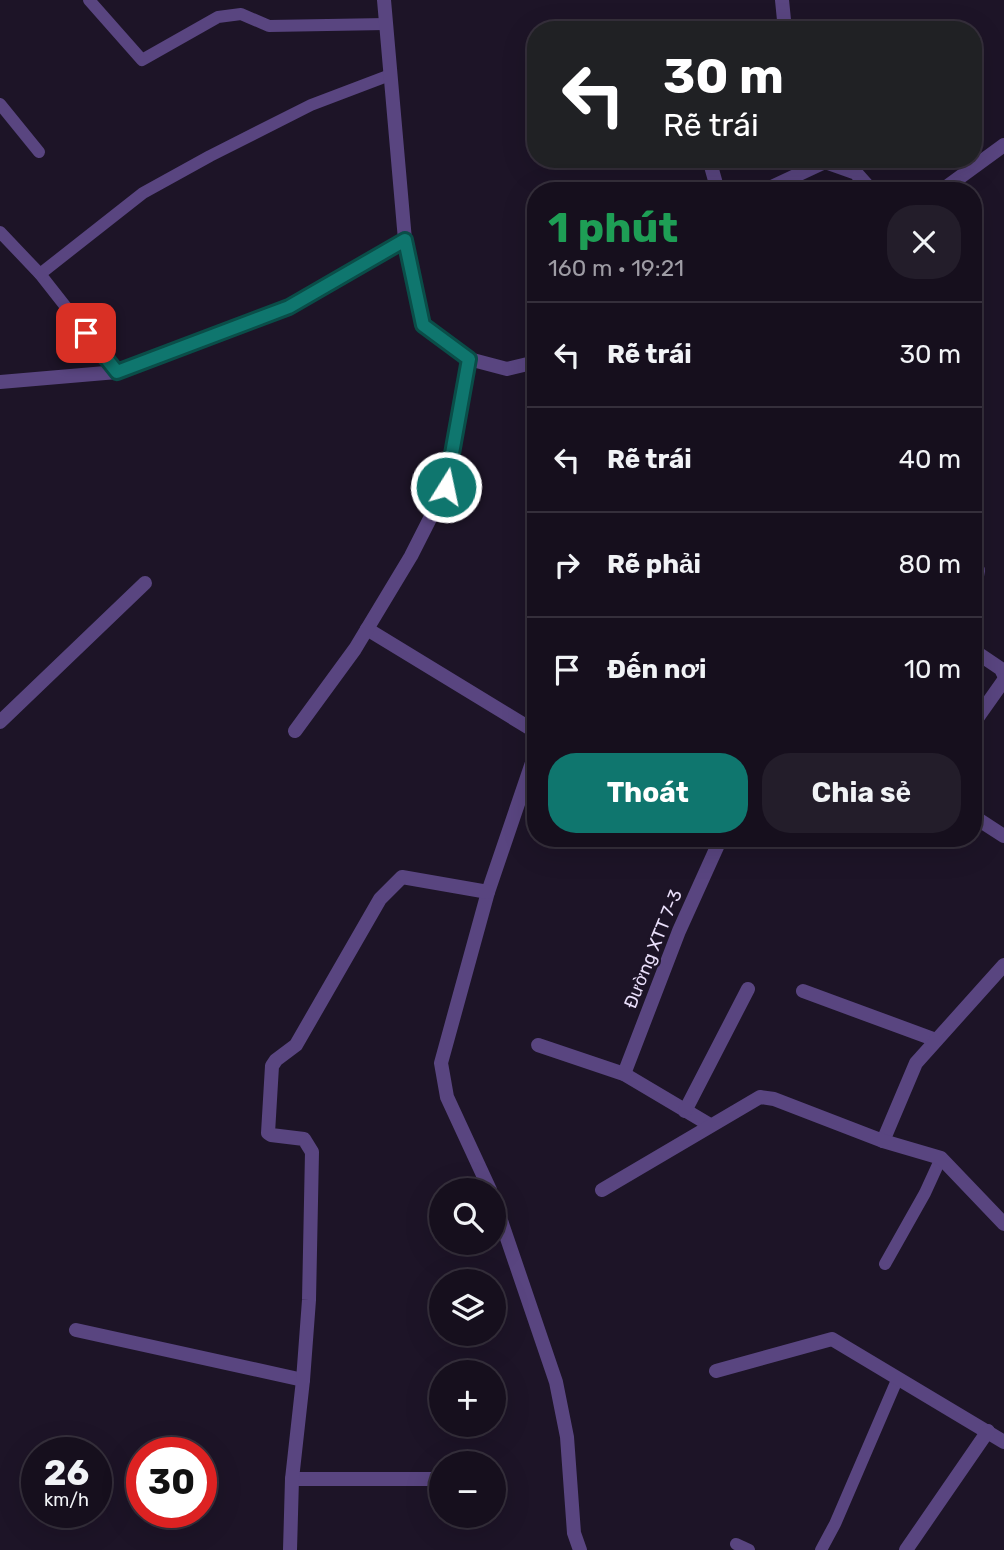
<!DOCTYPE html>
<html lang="vi">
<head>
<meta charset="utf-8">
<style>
	:root { --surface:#160f1d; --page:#231d2a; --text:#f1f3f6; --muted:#9e9ca4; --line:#352f3b; --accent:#0f766e }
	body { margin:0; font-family:Rubik,sans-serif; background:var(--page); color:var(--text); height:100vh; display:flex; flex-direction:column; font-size:26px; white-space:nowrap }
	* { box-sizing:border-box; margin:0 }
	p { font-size:23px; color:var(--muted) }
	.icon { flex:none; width:38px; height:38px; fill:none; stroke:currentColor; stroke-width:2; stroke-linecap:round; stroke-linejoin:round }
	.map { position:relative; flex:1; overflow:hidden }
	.details { position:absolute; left:527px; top:182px; width:455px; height:665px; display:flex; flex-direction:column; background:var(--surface); border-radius:28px; box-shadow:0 7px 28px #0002,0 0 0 2px var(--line) }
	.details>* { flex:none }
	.banner { position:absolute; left:527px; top:21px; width:455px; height:147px; border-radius:28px; box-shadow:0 7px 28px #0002,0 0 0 2px var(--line); background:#202124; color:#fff; overflow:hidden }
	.buttons { position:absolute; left:429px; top:1178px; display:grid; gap:14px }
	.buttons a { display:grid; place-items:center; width:77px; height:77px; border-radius:50%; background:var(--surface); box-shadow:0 7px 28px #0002,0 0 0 2px var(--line); font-size:35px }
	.speed { position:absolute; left:21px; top:1437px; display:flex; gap:14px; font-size:35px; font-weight:700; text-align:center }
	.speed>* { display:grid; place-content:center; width:91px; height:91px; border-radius:50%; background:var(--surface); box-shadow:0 7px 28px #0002,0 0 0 2px var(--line); line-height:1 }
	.speed small { font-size:18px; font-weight:400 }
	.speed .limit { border:10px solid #d22; background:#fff; color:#111 }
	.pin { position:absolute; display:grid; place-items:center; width:60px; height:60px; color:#fff; margin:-30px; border-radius:14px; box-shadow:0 4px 10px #0006 }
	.me { position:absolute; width:77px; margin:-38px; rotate:10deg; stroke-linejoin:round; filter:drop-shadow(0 0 5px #0008) }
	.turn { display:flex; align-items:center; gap:24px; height:147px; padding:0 21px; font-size:32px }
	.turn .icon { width:91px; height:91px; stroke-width:2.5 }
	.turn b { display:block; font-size:49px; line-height:60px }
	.round { display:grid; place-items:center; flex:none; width:74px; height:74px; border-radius:28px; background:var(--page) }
	.summary { display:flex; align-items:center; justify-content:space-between; height:119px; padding:0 21px }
	h1 { font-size:42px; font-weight:700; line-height:52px; color:#1e9e55 }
	.button { display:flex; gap:14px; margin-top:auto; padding:14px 21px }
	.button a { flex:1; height:80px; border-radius:28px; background:var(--accent); color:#fff; font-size:28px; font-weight:700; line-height:80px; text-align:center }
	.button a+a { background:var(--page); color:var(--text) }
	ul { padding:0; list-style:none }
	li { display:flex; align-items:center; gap:21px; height:105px; padding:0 21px; border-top:2px solid var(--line) }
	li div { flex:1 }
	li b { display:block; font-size:26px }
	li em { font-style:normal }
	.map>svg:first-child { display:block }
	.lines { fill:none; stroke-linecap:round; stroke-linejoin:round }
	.service { stroke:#594580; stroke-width:12 }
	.minor { stroke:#594580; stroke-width:14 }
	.route-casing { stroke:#0a4d48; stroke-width:18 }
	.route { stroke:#0f766e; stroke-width:12 }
	.labels { text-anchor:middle; stroke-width:5; stroke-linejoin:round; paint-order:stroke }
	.street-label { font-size:18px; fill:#eadffa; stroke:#1d1427 }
</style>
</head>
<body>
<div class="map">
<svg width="1004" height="1550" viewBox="0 0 1004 1550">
	<rect width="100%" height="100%" fill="#1d1427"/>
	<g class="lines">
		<g class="service">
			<polyline points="89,0 142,60 218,17 241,14 269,26 386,24"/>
			<polyline points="0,104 39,152"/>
			<polyline points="0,232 40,274 117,372"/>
			<polyline points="40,274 143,193 210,156 311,105 390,75"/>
			<polyline points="885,1264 925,1193 941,1158"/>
			<polyline points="736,1544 749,1550"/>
			<polyline points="821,1550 835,1524 897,1380"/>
		</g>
		<g class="minor">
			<polyline points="384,0 405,240 423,325 469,359 507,369 536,362"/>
			<polyline points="782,0 785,30"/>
			<polyline points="709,159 718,191"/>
			<polyline points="825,162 856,173 872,191"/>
			<polyline points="763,191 825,162"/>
			<polyline points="941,191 1004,145"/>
			<polyline points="0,382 117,372 289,307 405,240"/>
			<polyline points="973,564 978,570 977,576 973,583"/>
			<polyline points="367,629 536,732"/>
			<polyline points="973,650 1001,669 1004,675"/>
			<polyline points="0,722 145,583"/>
			<polyline points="973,724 1004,680"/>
			<polyline points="295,731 355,649 411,556 446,487 469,359"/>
			<polyline points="973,816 1004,836"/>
			<polyline points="803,991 936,1040"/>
			<polyline points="538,1045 624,1074 710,1125"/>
			<polyline points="624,1074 679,931 721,838"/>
			<polyline points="685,1111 748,989"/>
			<polyline points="883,1141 916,1063 1004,965"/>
			<polyline points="490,1190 447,1097 441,1063 488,892 536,751"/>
			<polyline points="602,1190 760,1097 774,1099 883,1141 941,1158 1004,1224"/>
			<polyline points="494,1200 556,1382 567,1437 574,1533 580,1550"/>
			<polyline points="76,1330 303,1380"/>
			<polyline points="716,1371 832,1339 1004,1442"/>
			<polyline points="292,1479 432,1479"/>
			<polyline points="290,1550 292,1479 303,1380 309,1300 312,1152 304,1139 271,1135 268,1133 272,1066 276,1060 296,1045 380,899 402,877 488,892"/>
			<polyline points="906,1550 988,1431"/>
		</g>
	</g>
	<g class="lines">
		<defs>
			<polyline id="route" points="86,333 117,372 289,307 405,240 423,325 469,359 446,487"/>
		</defs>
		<use href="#route" class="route-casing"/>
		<use href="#route" class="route"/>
	</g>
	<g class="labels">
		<g class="street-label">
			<text transform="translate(653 949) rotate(-68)" y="6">Đường XTT 7-3</text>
		</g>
	</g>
</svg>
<div class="buttons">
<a><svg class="icon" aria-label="search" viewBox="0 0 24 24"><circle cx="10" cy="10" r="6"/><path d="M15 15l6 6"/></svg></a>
<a><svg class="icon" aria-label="layers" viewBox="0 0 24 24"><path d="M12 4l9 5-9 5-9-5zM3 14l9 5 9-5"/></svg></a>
<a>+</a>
<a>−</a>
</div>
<div class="speed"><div>26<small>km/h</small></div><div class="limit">30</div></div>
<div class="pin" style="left:86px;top:333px;background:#d93025"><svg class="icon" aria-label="arrive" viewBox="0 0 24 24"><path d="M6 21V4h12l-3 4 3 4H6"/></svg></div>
<svg class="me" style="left:446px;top:487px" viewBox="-20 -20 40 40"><circle r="17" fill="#0f766e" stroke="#fff" stroke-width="3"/><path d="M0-11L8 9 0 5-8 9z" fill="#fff"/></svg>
<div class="banner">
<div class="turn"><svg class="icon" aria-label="left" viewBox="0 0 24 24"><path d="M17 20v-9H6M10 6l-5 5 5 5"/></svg><div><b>30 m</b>Rẽ trái</div></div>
</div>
<section class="details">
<div class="summary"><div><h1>1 phút</h1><p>160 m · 19:21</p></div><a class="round"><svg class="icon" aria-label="close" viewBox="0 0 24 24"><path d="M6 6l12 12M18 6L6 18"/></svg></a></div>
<ul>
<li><svg class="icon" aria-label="left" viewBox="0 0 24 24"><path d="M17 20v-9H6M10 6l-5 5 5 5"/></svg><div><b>Rẽ trái</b></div><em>30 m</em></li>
<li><svg class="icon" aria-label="left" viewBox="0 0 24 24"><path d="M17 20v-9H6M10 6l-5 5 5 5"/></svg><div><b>Rẽ trái</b></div><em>40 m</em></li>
<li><svg class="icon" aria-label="right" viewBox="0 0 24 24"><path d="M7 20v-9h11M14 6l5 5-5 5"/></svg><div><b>Rẽ phải</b></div><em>80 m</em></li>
<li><svg class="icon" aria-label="arrive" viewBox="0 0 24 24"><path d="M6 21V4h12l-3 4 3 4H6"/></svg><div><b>Đến nơi</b></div><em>10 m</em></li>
</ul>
<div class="button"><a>Thoát</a><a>Chia sẻ</a></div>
</section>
</div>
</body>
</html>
